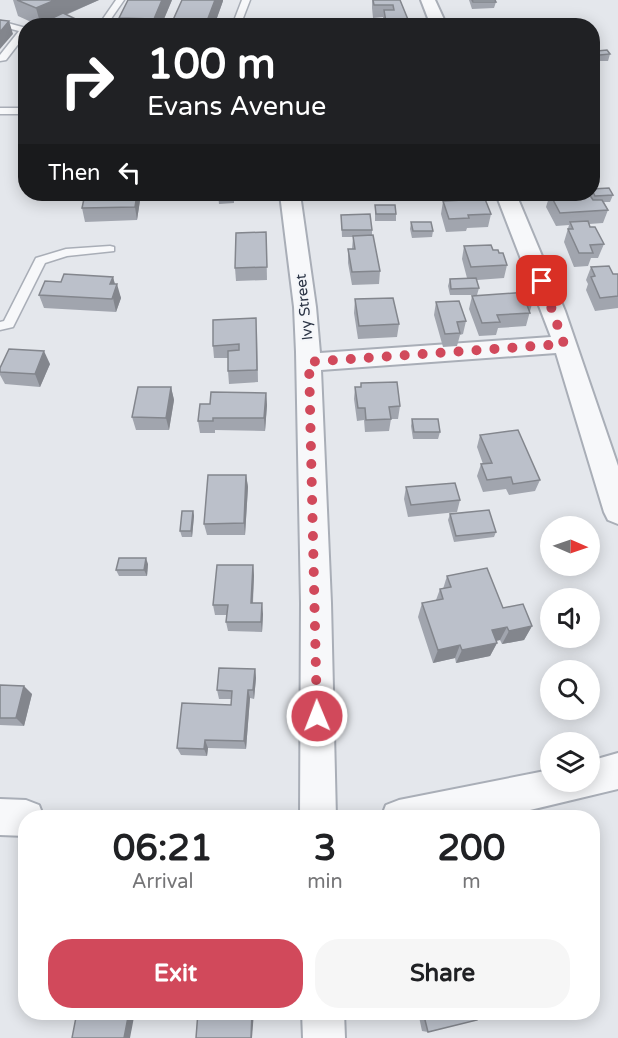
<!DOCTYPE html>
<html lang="en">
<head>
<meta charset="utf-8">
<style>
	:root { --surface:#fff; --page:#f6f6f6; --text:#202124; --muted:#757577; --accent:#d1495b }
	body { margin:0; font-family:"Varela Round",sans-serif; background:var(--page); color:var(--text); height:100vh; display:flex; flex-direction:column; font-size:22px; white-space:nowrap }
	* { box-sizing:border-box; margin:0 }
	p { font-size:20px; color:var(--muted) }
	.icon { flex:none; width:33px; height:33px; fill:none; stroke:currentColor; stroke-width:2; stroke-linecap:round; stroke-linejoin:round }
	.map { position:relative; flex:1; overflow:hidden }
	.panel { position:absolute; left:18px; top:810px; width:582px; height:210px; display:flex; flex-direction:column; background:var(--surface); border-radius:24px; box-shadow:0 3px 15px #0003 }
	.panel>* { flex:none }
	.hud { position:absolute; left:18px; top:18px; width:582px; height:183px; border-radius:24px; box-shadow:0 3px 15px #0003; background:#202124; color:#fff; overflow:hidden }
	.needle { width:39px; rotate:92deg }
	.fabs { position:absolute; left:540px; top:516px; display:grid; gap:12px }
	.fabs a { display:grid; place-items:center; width:60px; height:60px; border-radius:50%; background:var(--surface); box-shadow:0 3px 15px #0003; font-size:30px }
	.pin { position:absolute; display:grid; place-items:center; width:51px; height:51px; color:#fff; margin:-26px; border-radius:12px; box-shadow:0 3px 9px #0006 }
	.me { position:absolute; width:66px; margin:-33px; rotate:359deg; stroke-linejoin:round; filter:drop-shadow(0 0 4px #0008) }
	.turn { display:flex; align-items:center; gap:21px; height:126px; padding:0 30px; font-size:27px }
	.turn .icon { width:78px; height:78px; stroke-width:2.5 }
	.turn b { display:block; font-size:42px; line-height:51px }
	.then { display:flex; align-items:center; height:57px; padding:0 30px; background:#0003; gap:12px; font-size:22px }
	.eta { display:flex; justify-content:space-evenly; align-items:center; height:102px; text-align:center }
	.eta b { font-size:36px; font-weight:700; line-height:42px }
	.action { display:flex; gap:12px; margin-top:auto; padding:12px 30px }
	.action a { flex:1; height:69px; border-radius:24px; background:var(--accent); color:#fff; font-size:24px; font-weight:700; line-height:69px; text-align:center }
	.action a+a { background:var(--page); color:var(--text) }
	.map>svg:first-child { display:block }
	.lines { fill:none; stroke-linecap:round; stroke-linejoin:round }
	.service-casing { stroke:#a9aeb7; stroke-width:3 }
	.minor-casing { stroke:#a9aeb7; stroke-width:4 }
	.service { fill:#f7f8fa; fill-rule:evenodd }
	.minor { fill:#f7f8fa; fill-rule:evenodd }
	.wall { fill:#a1a5ae }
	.shaded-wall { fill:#83868d }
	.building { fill:#bbc0ca; stroke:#83868d; stroke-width:1.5 }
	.route { stroke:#d1495b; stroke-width:10; stroke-dasharray:0 18 }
	.labels { text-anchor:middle; stroke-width:4.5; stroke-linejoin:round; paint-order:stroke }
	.street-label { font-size:15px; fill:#2b3445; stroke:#f4f6f9 }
</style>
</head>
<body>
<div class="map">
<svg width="618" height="1038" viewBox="0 0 618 1038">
	<rect width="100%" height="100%" fill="#e4e7ec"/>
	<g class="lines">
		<defs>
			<g id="service">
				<polygon points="116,0 124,0 106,26 98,26"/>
				<polygon points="242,0 250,0 240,26 232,26"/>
				<polygon points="0,21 26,28 26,34 6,60 0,61 0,55 19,31 0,26"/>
				<rect x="0" y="108" width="26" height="6"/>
				<polygon points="110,246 114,247 114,251 67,256 45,263 13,327 0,330 0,322 4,321 36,258 66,249"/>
			</g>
			<g id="minor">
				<polygon points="421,0 435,0 447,26 431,26"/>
				<polygon points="280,194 300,194 316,307 320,353 551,337 496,194 516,194 565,311 618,466 618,524 608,520 604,512 556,353 321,370 331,603 336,818 300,818 301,603 296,352 294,307"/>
				<polygon points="618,753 618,789 497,818 381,818 386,805 399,800 550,770 550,782 590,782 590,761"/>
				<polygon points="0,799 26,800 39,805 44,818 26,818 26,836 0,835"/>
				<polygon points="302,1012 344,1012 345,1038 303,1038"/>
			</g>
		</defs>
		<use href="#service" class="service-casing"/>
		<use href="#minor" class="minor-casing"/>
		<use href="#service" class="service"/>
		<use href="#minor" class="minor"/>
	</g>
	<g class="wall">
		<polygon points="13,0 99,0 66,15 83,26 45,26 44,24 40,26 18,16"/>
		<polygon points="172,0 161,26 121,26 119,18"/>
		<polygon points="372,0 400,0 409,22 408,26 383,26 383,17 373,18 372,8"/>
		<polygon points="469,0 495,0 496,2 494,8 472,9"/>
		<polygon points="223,1 214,26 174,26 173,20"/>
		<polygon points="596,51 610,54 608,61 598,61 594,57"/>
		<polygon points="592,189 613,195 610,202 604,202 608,210 603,223 589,224 590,227 604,244 598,258 591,258 588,266 574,267 564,242 569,225 556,226 546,207 550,194 592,194"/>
		<polygon points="141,194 137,220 85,222 82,208"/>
		<polygon points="218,194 234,194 234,203 219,204"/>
		<polygon points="438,194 471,194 470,197 439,198"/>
		<polygon points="443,201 491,214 488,227 467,228 466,231 446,232 441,214"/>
		<polygon points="375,205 396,214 396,221 375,221"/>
		<polygon points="341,215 372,230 372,235 380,271 379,284 352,285 348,263 348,249 352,249 353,237 342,237"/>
		<polygon points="411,222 433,231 432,237 412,238 410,229"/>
		<polygon points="266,232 267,280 236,281 235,268"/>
		<polygon points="464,246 493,250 499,253 507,265 504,278 477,280 479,288 477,295 450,295 448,286 450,279 467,278 462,259"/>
		<polygon points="591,267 613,274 618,274 618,308 595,311 586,290 588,284 586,280"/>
		<polygon points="113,277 115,284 121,298 116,312 44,308 39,295 61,282"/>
		<polygon points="472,296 532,304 526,326 498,328 496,335 479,336 469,309"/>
		<polygon points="355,299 399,324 397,337 358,339 354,313"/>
		<polygon points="436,302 466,321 463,334 460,335 457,346 443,347 434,315"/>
		<polygon points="257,331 258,382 229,384 228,371 228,358 214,358 213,346"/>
		<polygon points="50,364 40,387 5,384 0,375 0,368"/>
		<polygon points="361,383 400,406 398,419 391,419 389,431 365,432 364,420 357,421 354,399 355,387 361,387"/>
		<polygon points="171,387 174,400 169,430 136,430 132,417"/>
		<polygon points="266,393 267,405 265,431 215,430 215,433 200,433 198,421 210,404"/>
		<polygon points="412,419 440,432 438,439 413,439 411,426"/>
		<polygon points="480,435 540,480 535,491 509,495 506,489 483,492 477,476 481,464 483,464 477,447"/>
		<polygon points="246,475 248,487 245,535 207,535 204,524"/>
		<polygon points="406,487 460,500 457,512 408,517 404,499"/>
		<polygon points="193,511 194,516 192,537 182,537 180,531"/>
		<polygon points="450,514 496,532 494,537 454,542 448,520"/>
		<polygon points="148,564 147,576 119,576 116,570"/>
		<polygon points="253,565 254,576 253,603 263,614 262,632 228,631 226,622 227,615 215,615 213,605"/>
		<polygon points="447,576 503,608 532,626 524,640 502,644 500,640 496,641 497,643 490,656 456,663 455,658 433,663 418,617 422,603 436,600 440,589 443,589"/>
		<polygon points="255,669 256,678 254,699 250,698 246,749 208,748 207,756 181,755 177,748 231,705 231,699 219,699 217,690"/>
		<polygon points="0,685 32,694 24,726 0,725"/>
		<polygon points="418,1012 475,1012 428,1032 422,1031"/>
	</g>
	<g class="shaded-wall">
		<polygon points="55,0 99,0 46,23 44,22 44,24 41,26 36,8"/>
		<polygon points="162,0 172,0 161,26 155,26 154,19"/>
		<polygon points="215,0 223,0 223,1 214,26 207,26 207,21"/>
		<polygon points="9,21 13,34 0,49 0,32"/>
		<polygon points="82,22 83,26 74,26"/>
		<polygon points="137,194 141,194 137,220 135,207"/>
		<polygon points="113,277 116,289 117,284 121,298 116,312 110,284"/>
		<polygon points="44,351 50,364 40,387 35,374"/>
		<polygon points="171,387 174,400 169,430 166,418"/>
		<polygon points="266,393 267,405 265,431 264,418"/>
		<polygon points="246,475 248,487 245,535 244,523"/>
		<polygon points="193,511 194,516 192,537 191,531"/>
		<polygon points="146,558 148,564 147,576 144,570"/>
		<polygon points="253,565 254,576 252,613 251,603"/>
		<polygon points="262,603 263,614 262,632 261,622"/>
		<polygon points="532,626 524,640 502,644 509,631"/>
		<polygon points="507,627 500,640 485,643 492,630"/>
		<polygon points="497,643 490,656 456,663 462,650"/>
		<polygon points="460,645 455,658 433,663 438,650"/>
		<polygon points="255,669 256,678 254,699 253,690"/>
		<polygon points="24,686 32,694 24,726 16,718"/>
		<polygon points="248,690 250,698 246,749 244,741"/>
		<polygon points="205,740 208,748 207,756 204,749"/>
		<polygon points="129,1012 135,1012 130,1038 124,1038"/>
		<polygon points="252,1012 254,1012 252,1038 251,1038"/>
	</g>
	<g class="building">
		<polygon points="17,0 55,0 36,8"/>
		<polygon points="128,0 162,0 154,19 119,18"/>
		<polygon points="182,0 215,0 207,21 173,20"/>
		<polygon points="373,0 400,0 409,22 386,22 384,10 394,10 393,5 374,5"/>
		<polygon points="472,0 495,0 496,2 473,2"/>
		<polygon points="63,13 82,22 74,26 52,26 44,22"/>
		<polygon points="0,20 9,21 0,32"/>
		<polygon points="607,50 610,54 600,55 596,51"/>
		<polygon points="609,188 613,195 595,196 592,190 592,189"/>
		<polygon points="85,194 137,194 135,207 82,208"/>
		<polygon points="550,194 589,194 593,200 602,200 608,210 560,213"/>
		<polygon points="485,199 491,214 468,215 469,218 449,219 443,201"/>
		<polygon points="375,205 395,205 396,214 376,214"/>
		<polygon points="370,214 372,230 342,230 341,215"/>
		<polygon points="588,221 590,227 595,227 604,244 590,245 593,253 579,253 568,229 573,229 570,222"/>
		<polygon points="411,222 431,222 433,231 413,231"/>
		<polygon points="266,232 267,267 235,268 236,233"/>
		<polygon points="373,235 380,271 352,272 348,249 355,249 353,236"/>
		<polygon points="491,245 493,250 498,250 499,253 503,253 507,265 471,267 464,246"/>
		<polygon points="609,266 613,274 618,274 618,296 600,298 591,277 595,276 591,267"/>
		<polygon points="64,274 113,277 110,284 117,284 112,299 39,295 45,281 61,282"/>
		<polygon points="476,278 479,288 451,289 450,279"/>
		<polygon points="527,292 532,304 527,305 530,313 497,315 500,322 482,323 472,296"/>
		<polygon points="393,298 399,324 359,326 355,299"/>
		<polygon points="459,301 466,321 457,322 460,333 445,334 436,302"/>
		<polygon points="256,318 257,370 228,371 228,351 239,350 239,344 213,346 213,320"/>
		<polygon points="9,349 44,351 35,374 0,372 0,368"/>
		<polygon points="397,382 400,406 389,407 391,419 366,420 365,408 358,408 355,387 361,387 361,383"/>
		<polygon points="138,387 171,387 166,418 132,417"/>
		<polygon points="211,392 266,393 264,418 213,418 213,421 198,421 200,404 210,404"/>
		<polygon points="412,419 438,419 440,432 414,432"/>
		<polygon points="518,430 540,480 513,484 511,477 487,480 481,464 492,463 480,435"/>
		<polygon points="208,475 246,475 244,523 204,524"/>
		<polygon points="455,483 460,500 411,505 406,487"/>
		<polygon points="489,510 496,532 456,536 450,514"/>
		<polygon points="182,511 193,511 191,531 180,531"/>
		<polygon points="119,558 146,558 144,570 116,570"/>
		<polygon points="217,565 253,565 251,603 262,603 261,622 226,622 228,605 213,605"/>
		<polygon points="487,568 503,608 523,604 532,626 509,631 507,627 492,630 497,643 462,650 460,645 438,650 422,603 443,599 440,589 451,587 447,576"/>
		<polygon points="219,668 255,669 253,690 248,690 244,741 205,740 204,749 177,748 182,703 231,705 232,691 217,690"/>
		<polygon points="0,685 24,686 16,718 0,718"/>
		<polygon points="77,1012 129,1012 124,1038 72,1038"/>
		<polygon points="198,1012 252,1012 251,1038 196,1038"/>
		<polygon points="423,1012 475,1012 477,1020 428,1032"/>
	</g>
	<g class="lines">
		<polyline class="route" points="317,716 309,362 564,344 542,281"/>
	</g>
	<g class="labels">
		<g class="street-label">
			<text transform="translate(304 307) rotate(-96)" y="5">Ivy Street</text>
		</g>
	</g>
</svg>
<div class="fabs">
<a><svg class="needle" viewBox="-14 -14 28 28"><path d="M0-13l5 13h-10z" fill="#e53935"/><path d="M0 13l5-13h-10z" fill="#757577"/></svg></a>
<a><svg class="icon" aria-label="sound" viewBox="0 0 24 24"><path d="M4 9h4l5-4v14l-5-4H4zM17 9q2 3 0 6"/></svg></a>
<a><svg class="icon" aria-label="search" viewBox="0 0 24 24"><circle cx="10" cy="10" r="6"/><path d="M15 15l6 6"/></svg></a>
<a><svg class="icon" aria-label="layers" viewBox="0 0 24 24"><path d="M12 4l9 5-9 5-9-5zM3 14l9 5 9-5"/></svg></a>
</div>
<div class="pin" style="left:542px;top:281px;background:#d93025"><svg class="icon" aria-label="arrive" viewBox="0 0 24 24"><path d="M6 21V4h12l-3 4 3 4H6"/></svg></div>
<svg class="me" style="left:317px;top:716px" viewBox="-20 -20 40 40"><circle r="17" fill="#d1495b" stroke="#fff" stroke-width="3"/><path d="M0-11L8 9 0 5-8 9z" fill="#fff"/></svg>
<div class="hud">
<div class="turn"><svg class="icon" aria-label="right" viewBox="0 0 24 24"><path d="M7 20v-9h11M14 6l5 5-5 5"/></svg><div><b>100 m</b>Evans Avenue</div></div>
<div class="then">Then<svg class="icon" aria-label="left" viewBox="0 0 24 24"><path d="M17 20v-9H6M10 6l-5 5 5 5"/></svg></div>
</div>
<section class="panel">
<div class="eta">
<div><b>06:21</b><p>Arrival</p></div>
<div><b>3</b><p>min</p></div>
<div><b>200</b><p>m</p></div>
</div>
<div class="action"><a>Exit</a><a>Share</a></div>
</section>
</div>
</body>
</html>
